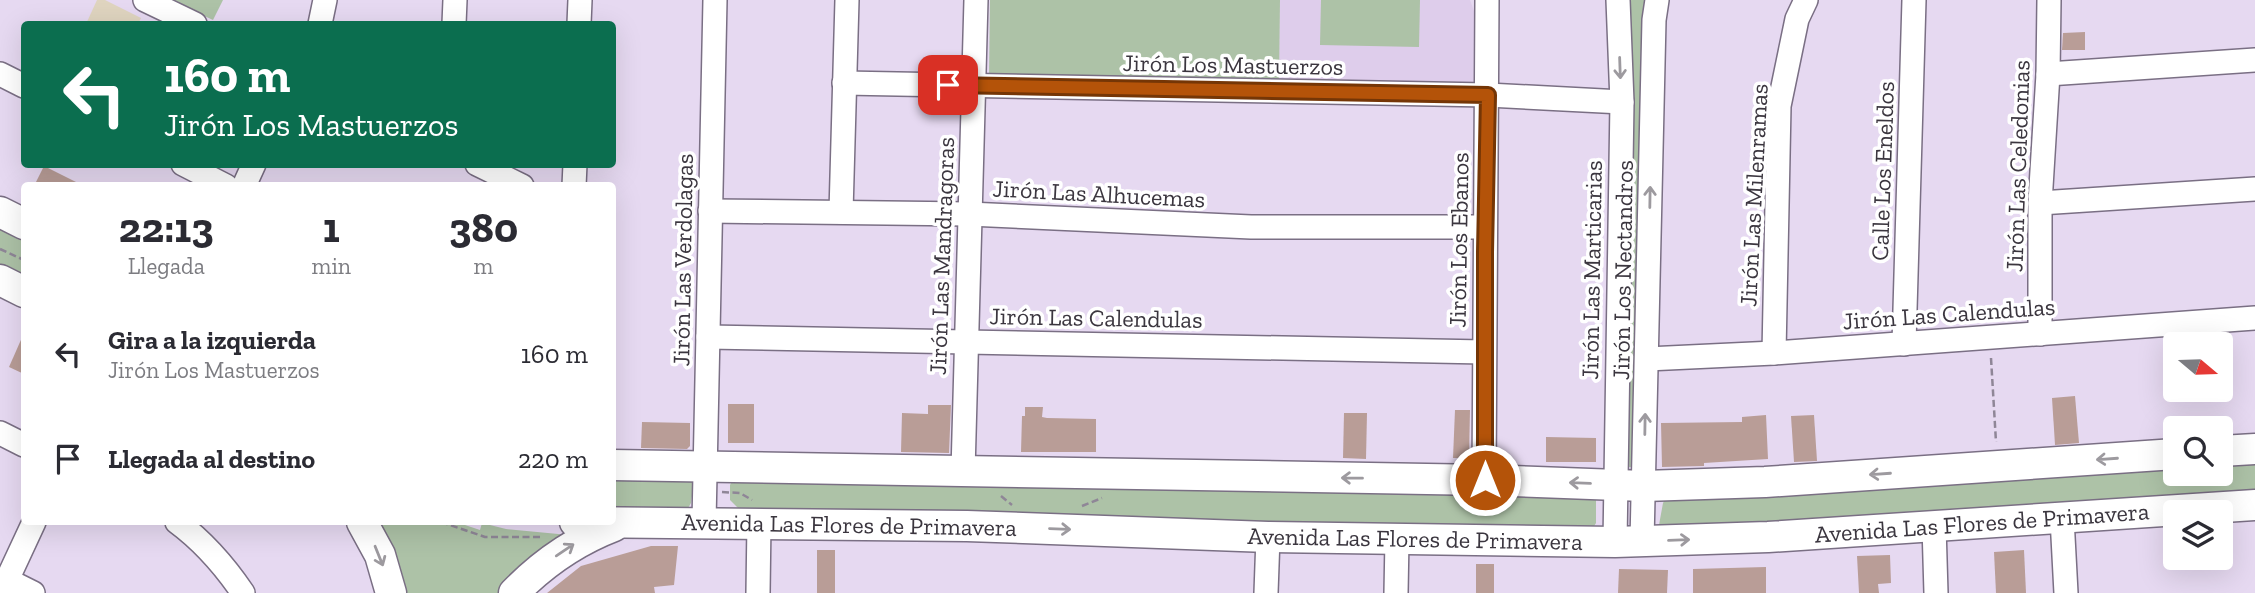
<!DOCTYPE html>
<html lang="es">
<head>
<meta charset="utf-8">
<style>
	:root { --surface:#fff; --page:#f7f7f7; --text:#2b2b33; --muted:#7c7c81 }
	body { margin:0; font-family:"Zilla Slab",serif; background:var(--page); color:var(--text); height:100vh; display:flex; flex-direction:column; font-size:26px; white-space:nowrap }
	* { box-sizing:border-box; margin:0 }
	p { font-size:23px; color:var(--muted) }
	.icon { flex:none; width:38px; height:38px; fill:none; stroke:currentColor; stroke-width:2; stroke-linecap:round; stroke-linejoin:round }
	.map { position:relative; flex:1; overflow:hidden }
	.details { position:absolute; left:21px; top:182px; width:595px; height:343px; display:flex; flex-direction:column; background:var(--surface); border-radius:7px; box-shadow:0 7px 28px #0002 }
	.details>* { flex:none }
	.hud { position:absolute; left:21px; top:21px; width:595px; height:147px; border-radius:7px; box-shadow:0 7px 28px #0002; background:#0b6e4f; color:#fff; overflow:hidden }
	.needle { width:46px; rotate:109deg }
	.controls { position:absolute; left:2163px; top:332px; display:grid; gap:14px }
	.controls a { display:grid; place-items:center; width:70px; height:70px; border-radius:7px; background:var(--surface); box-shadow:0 7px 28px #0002; font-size:35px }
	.pin { position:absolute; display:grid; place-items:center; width:60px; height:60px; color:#fff; margin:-30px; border-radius:14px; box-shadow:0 4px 10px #0006 }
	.me { position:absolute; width:77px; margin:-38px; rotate:0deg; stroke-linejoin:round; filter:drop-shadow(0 0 5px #0008) }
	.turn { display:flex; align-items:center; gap:24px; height:147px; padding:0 28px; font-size:32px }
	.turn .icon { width:91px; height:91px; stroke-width:2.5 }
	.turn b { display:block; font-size:49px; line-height:60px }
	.eta { display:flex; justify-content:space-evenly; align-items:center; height:119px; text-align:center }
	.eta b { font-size:42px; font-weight:700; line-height:49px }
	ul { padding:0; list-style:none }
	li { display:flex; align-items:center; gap:21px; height:105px; padding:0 28px }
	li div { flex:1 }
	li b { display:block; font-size:26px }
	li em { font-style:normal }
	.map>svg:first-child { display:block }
	.commercial { fill:#dfd4bf }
	.built { fill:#decdeb }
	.green { fill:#adc2a7 }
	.building { fill:#b99d97 }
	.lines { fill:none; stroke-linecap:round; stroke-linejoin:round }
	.minor-casing { stroke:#7a6f84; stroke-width:26 }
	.major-casing { stroke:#7a6f84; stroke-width:33 }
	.path { stroke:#8f8697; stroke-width:2.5; stroke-dasharray:7 3.5; stroke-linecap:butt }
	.minor { stroke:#fff; stroke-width:23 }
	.major { stroke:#fff; stroke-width:30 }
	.oneway { stroke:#9d9a9f }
	.route-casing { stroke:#753606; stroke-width:18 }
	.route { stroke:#b45309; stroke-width:12 }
	.labels { text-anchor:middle; stroke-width:7; stroke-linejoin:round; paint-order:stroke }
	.street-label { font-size:24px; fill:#3b363f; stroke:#fff }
</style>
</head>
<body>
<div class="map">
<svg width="2255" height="593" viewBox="0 0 2255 593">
	<rect width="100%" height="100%" fill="#e6d9f1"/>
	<polygon class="commercial" points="97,0 105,0 141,18 138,24 86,24"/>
	<polygon class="built" points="1280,0 1470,0 1474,11 1473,82 1279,79"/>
	<g class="green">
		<polygon points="170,0 223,0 213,20"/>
		<polygon points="990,0 1280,0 1279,83 989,78"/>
		<polygon points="1321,0 1420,0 1419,47 1320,45"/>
		<polygon points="1631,0 1648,0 1634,467 1628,467 1624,462"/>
		<polygon points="0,223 24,235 24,276 0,264"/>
		<polygon points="2255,459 2255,496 1669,532 1659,525 1663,503 1667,496 2175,464 2175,474 2221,474 2221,461"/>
		<polygon points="613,472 689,477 694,482 691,503 687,510 613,509"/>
		<polygon points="733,479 1596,497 1596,523 1593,528 740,510 730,500 730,485"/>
		<polygon points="376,522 456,522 480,530 482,523 506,529 569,535 500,593 407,593 395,559"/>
	</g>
	<g class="building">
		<polygon points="2085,32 2085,50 2062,50 2063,33"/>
		<polygon points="44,166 84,186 34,186"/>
		<polygon points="24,333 24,374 9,367"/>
		<polygon points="2075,396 2079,443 2055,445 2052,398"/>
		<rect x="728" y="404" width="26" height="39"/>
		<polygon points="928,405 951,405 949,453 901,452 902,413 928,414"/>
		<polygon points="1025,407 1043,407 1042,417 1047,418 1096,419 1096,452 1021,452 1022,416 1025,416"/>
		<polygon points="1455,410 1470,410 1469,458 1453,458"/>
		<polygon points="1344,413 1367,413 1366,459 1343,458"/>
		<polygon points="1766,415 1768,459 1704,463 1704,466 1662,467 1661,423 1742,422 1742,417"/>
		<polygon points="1814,415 1817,461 1794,462 1791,416"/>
		<polygon points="642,422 690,423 690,446 687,449 641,448"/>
		<polygon points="1546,437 1596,438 1596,462 1546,462"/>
		<polygon points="651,546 678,546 674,585 654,587 655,593 547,593 581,566"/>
		<rect x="817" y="550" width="18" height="43"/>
		<polygon points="2024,550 2026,593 1996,593 1994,552"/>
		<polygon points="1890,555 1891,583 1878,584 1879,593 1859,593 1857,556"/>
		<rect x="1476" y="564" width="18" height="29"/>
		<polygon points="1766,567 1766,593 1693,593 1693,569"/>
		<polygon points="1619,569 1668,570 1667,593 1618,593"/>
	</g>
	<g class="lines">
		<defs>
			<g id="minor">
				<polyline points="145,0 195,24"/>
				<polyline points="320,24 325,0"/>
				<polyline points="454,24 455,0"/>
				<polyline points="579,24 580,0"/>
				<polyline points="0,74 24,86"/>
				<polyline points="2048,74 2255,60"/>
				<polyline points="844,83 1488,95 1622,102"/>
				<polyline points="183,164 226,186"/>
				<polyline points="477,164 522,186"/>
				<polyline points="244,186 254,164"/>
				<polyline points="574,186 575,164"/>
				<polyline points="2040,203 2255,189"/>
				<polyline points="710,211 969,214 1251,227 1485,227"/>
				<polyline points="841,212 847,0"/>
				<polyline points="2040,334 2040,203 2048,74 2049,0"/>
				<polyline points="708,337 1484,352"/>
				<polyline points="1904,344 1914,0"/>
				<polyline points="1774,353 1779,106 1797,19 1806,0"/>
				<polyline points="1647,359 1774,353 2255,318"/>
				<polyline points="0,433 24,445"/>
				<polyline points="963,471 976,0"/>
				<polyline points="1484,480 1487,0"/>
				<polyline points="2062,518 2066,593"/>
				<path d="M177,522C204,542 224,565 243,593"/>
				<polyline points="704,522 715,0"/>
				<polyline points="1934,526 1936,593"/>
				<polyline points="1642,541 1654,20 1657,0"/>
				<polyline points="1615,542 1622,102 1618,0"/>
				<polyline points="7,580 33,593"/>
				<polyline points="1,593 34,522"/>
				<polyline points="758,593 759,522"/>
				<polyline points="1266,593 1268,537"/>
				<polyline points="1396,593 1397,539"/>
			</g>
			<g id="major">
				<polyline points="0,212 24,224"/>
				<polyline points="0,280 24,292"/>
				<polyline points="2221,451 2255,449"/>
				<polyline points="612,465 1484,480 1644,486 1765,482 2175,454"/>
				<polyline points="362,522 380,555 391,593"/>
				<polyline points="575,522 967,526 1268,537 1615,542 1768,537 2255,505"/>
				<path d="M514,593C543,563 575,541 614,526"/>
			</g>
		</defs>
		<use href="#minor" class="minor-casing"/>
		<use href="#major" class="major-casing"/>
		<g class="path">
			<polyline points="0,249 24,260"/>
			<polyline points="1991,358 1996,442"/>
			<polyline points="722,492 740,493 752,500"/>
			<polyline points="1001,496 1012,505"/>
			<polyline points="1082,506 1102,498"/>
			<polyline points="441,522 485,537 543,537"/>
		</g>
		<use href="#minor" class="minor"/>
		<use href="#major" class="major"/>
	</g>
	<defs><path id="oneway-shaft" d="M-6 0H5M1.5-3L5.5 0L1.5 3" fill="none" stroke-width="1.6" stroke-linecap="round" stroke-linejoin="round" transform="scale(1.75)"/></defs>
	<g class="oneway">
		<use href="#oneway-shaft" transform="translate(1620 68) rotate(88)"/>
		<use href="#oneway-shaft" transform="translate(1650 197) rotate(-89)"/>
		<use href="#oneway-shaft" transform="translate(1645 424) rotate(-89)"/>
		<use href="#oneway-shaft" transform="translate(2107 459) rotate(176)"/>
		<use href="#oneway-shaft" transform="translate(1880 474) rotate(176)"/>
		<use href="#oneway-shaft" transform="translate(1352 478) rotate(-179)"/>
		<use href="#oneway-shaft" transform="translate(1580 483) rotate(-178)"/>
		<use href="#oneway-shaft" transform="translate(1060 529) rotate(2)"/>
		<use href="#oneway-shaft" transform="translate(1679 540) rotate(-2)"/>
		<use href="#oneway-shaft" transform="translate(565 550) rotate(-34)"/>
		<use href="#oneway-shaft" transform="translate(379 556) rotate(68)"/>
	</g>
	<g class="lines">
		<defs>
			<polyline id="route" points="948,85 1488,95 1485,252 1485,480"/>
		</defs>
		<use href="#route" class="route-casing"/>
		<use href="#route" class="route"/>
	</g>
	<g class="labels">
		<g class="street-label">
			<text transform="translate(1233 65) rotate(1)" y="8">Jirón Los Mastuerzos</text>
			<text transform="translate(2018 166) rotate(-88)" y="8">Jirón Las Celedonias</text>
			<text transform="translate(1883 171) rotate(-88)" y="8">Calle Los Eneldos</text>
			<text transform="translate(1099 194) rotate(3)" y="8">Jirón Las Alhucemas</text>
			<text transform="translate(1754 195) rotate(-87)" y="8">Jirón Las Milenramas</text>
			<text transform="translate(1459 240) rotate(-89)" y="8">Jirón Los Ebanos</text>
			<text transform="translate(942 256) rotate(-88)" y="8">Jirón Las Mandragoras</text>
			<text transform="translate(683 260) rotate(-89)" y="8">Jirón Las Verdolagas</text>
			<text transform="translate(1592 270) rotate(-89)" y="8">Jirón Las Marticarias</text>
			<text transform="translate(1623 270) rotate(-89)" y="8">Jirón Los Nectandros</text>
			<text transform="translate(1949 314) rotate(-4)" y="8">Jirón Las Calendulas</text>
			<text transform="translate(1096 318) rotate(1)" y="8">Jirón Las Calendulas</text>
			<text transform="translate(1982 523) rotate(-4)" y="8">Avenida Las Flores de Primavera</text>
			<text transform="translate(849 525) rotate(1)" y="8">Avenida Las Flores de Primavera</text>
			<text transform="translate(1415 539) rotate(1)" y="8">Avenida Las Flores de Primavera</text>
		</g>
	</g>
</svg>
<div class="controls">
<a><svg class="needle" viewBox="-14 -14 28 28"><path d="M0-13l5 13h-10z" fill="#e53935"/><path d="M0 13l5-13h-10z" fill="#7c7c81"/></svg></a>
<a><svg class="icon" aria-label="search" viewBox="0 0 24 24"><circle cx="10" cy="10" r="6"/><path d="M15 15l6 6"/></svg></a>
<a><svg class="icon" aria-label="layers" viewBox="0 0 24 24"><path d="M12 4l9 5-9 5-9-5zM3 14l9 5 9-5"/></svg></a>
</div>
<div class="pin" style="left:948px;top:85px;background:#d93025"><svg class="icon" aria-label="arrive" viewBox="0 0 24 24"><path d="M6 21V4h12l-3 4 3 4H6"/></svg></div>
<svg class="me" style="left:1485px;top:480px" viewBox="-20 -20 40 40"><circle r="17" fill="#b45309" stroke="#fff" stroke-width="3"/><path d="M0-11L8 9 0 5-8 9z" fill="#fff"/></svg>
<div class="hud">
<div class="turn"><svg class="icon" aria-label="left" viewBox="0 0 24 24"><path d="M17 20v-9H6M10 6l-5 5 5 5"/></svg><div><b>160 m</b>Jirón Los Mastuerzos</div></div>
</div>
<section class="details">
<div class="eta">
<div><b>22:13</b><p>Llegada</p></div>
<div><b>1</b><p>min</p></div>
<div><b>380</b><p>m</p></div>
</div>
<ul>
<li><svg class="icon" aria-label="left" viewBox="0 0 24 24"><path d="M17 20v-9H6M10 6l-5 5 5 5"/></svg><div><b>Gira a la izquierda</b><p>Jirón Los Mastuerzos</p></div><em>160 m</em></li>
<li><svg class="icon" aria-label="arrive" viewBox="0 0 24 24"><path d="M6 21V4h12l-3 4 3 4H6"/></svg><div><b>Llegada al destino</b></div><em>220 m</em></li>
</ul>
</section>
</div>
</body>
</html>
